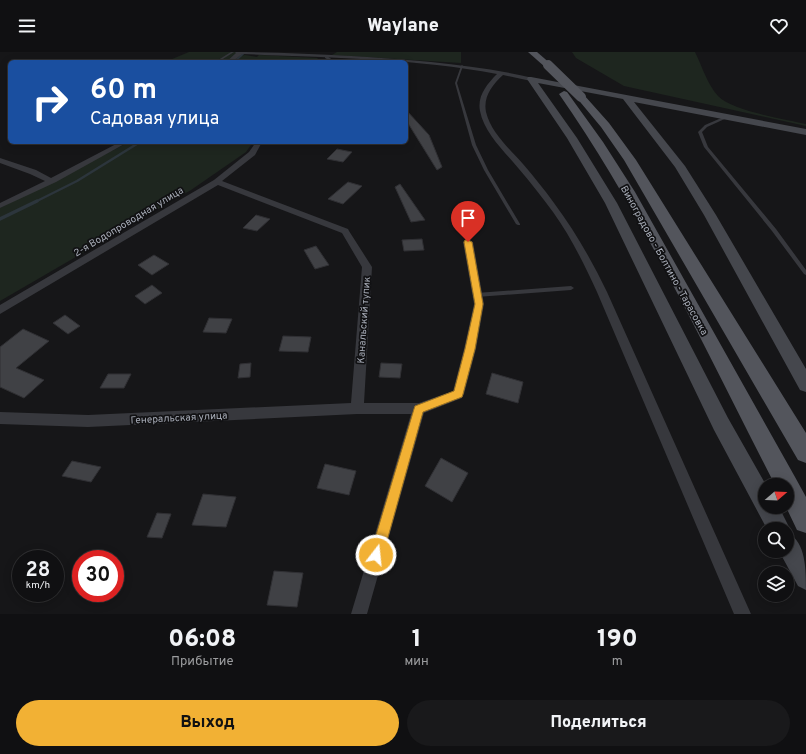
<!DOCTYPE html>
<html lang="ru">
<head>
<meta charset="utf-8">
<style>
	:root { --surface:#101012; --page:#19191b; --text:#f1f3f6; --muted:#9c9d9f; --line:#303032; --accent:#f2b134 }
	body { margin:0; font-family:Overpass,sans-serif; background:var(--page); color:var(--text); height:100vh; display:flex; flex-direction:column; font-size:15px; white-space:nowrap }
	* { box-sizing:border-box; margin:0 }
	p { font-size:13px; color:var(--muted) }
	.icon { flex:none; width:22px; height:22px; fill:none; stroke:currentColor; stroke-width:2; stroke-linecap:round; stroke-linejoin:round }
	.map { position:relative; height:562px; overflow:hidden }
	.details { display:flex; flex-direction:column; background:var(--surface); flex:1 }
	.details>* { flex:none }
	.hud { position:absolute; left:8px; top:8px; width:400px; height:84px; border-radius:6px; box-shadow:0 2px 10px #0003,0 0 0 1px var(--line); background:#1a4fa0; color:#fff; overflow:hidden }
	.needle { width:26px; rotate:71deg }
	.buttons { position:absolute; left:758px; top:426px; display:grid; gap:8px }
	.buttons a { display:grid; place-items:center; width:36px; height:36px; border-radius:50%; background:var(--surface); box-shadow:0 2px 10px #0003,0 0 0 1px var(--line); font-size:20px }
	.speed { position:absolute; left:12px; top:498px; display:flex; gap:8px; font-size:20px; font-weight:700; text-align:center }
	.speed>* { display:grid; place-content:center; width:52px; height:52px; border-radius:50%; background:var(--surface); box-shadow:0 2px 10px #0003,0 0 0 1px var(--line); line-height:1 }
	.speed small { font-size:10px; font-weight:400 }
	.speed .limit { border:6px solid #d22; background:#fff; color:#111 }
	.pin { position:absolute; display:grid; place-items:center; width:34px; height:34px; color:#fff; margin:-41px -17px; border-radius:50% 50% 50% 0; rotate:-45deg; box-shadow:0 0 4px #0007 }
	.pin .icon { rotate:45deg }
	.me { position:absolute; width:44px; margin:-22px; rotate:16deg; stroke-linejoin:round; filter:drop-shadow(0 0 3px #0008) }
	.turn { display:flex; align-items:center; gap:14px; height:84px; padding:0 16px; font-size:18px }
	.turn .icon { width:52px; height:52px; stroke-width:2.5 }
	.turn b { display:block; font-size:28px; line-height:34px }
	.eta { display:flex; justify-content:space-evenly; align-items:center; height:68px; text-align:center }
	.eta b { font-size:24px; font-weight:800; line-height:28px }
	.action { display:flex; gap:8px; margin-top:auto; padding:8px 16px }
	.action a { flex:1; height:46px; border-radius:24px; background:var(--accent); color:#111; font-size:16px; font-weight:800; line-height:46px; text-align:center }
	.action a+a { background:var(--page); color:var(--text) }
	header { display:flex; justify-content:space-between; align-items:center; height:52px; padding:0 16px; background:var(--surface); font-size:18px; font-weight:800 }
	.map>svg:first-child { display:block }
	.green { fill:#1e261f }
	.lines { fill:none; stroke-linecap:round; stroke-linejoin:round }
	.stream-far2 { stroke:#2c353c; stroke-width:2 }
	.stream-far1 { stroke:#2c353c; stroke-width:2.5 }
	.stream { stroke:#2c353c; stroke-width:3.5 }
	.building { fill:#404145; stroke:#303034 }
	.lane { fill:#37383d; fill-rule:evenodd }
	.street { fill:#37383d; fill-rule:evenodd }
	.secondary { fill:#45474d; fill-rule:evenodd }
	.primary { fill:#53555c; fill-rule:evenodd }
	.primary-bridge { stroke:#53555c; stroke-width:10 }
	.route { fill:#f2b134; stroke:#9d7322 }
	.labels { text-anchor:middle; stroke-width:3.5; stroke-linejoin:round; paint-order:stroke }
	.street-label { font-size:10px; fill:#a8adb8; stroke:#111113 }
</style>
</head>
<body>
<header><svg class="icon" aria-label="menu" viewBox="0 0 24 24"><path d="M4 6h16M4 12h16M4 18h16"/></svg>Waylane<svg class="icon" aria-label="heart" viewBox="0 0 24 24"><path d="M12 20l-8-8c-3-5 5-10 8-4 3-6 11-1 8 4z"/></svg></header>
<div class="map">
<svg width="806" height="562" viewBox="0 0 806 562">
	<rect width="100%" height="100%" fill="#161618"/>
	<g class="green">
		<polygon points="189,0 238,0 226,10 165,10"/>
		<polygon points="337,0 461,0 461,11 332,3"/>
		<path d="M572,0H695C702,14 707,32 718,44C732,59 785,67 806,72V74L624,34L576,6Z"/>
		<polygon points="245,3 257,5 259,3 318,6 315,10 232,10 238,4"/>
		<polygon points="129,90 253,90 246,100 191,138 0,249 0,156"/>
	</g>
	<g class="lines">
		<polyline class="stream-far2" points="234,10 245,0"/>
		<polyline class="stream-far1" points="35,150 77,129 140,90"/>
		<polyline class="stream" points="0,167 37,149"/>
	</g>
	<g class="building">
		<polygon points="407,59 429,83 442,115 437,118 406,68"/>
		<polygon points="337,97 352,100 343,110 327,107"/>
		<polygon points="348,130 362,134 343,152 328,147"/>
		<polygon points="400,132 425,168 411,170 395,135"/>
		<polygon points="256,163 270,167 257,179 243,176"/>
		<polygon points="422,187 424,198 404,199 402,188"/>
		<polygon points="316,194 329,213 315,217 304,198"/>
		<polygon points="154,203 169,212 152,223 138,213"/>
		<polygon points="152,233 162,241 145,252 135,244"/>
		<polygon points="65,263 80,274 68,282 53,271"/>
		<polygon points="209,266 232,267 226,281 203,280"/>
		<polygon points="23,277 49,289 16,316 44,328 24,346 0,335 0,295"/>
		<polygon points="283,284 311,285 308,300 279,299"/>
		<polygon points="251,311 250,325 238,326 240,312"/>
		<polygon points="381,311 402,312 400,326 379,325"/>
		<polygon points="492,321 523,330 518,351 486,342"/>
		<polygon points="108,322 131,322 124,336 100,336"/>
		<polygon points="441,406 468,421 452,450 425,434"/>
		<polygon points="72,409 101,415 91,430 62,424"/>
		<polygon points="325,412 356,419 349,443 317,436"/>
		<polygon points="203,442 236,445 226,475 192,473"/>
		<polygon points="157,461 171,462 162,486 147,485"/>
		<polygon points="274,519 303,521 297,555 267,553"/>
	</g>
	<g class="lines">
		<g class="lane">
			<polygon points="231,0 234,0 218,10 215,10"/>
			<polygon points="325,4 327,4 334,9 332,10 325,6"/>
			<polygon points="462,13 463,14 457,31 476,93 488,118 520,172 520,173 518,173 516,172 484,118 472,93 455,31 461,14"/>
			<polygon points="726,64 729,65 707,75 702,80 708,95 776,177 806,218 806,223 804,222 772,179 704,95 698,80 705,73"/>
			<polygon points="571,234 574,236 571,238 476,245 473,243 476,241"/>
		</g>
		<g class="street">
			<path d="M235,0C274,0 313,2 351,4C413,8 473,12 533,26V28L531,29L503,23C492,33 483,45 486,60C491,81 510,97 523,112C534,125 544,137 554,151C575,179 592,209 607,240L751,562H734L597,240C584,212 571,185 553,160C542,145 531,131 519,117C505,100 484,81 480,59C477,44 487,32 497,22C413,6 328,6 242,2L232,10H226L236,1Z"/>
			<polygon points="120,90 128,90 56,130 0,156 0,151 45,129 30,122 0,111 0,106 36,118 51,126"/>
			<polygon points="256,90 262,90 255,103 222,129 348,177 349,179 372,215 364,351 419,351 453,339 464,297 474,252 463,190 468,187 473,190 484,252 476,297 464,342 462,346 424,361 367,562 351,562 411,362 357,362 88,375 0,372 0,360 88,363 351,351 362,215 342,181 218,133 0,262 0,253 214,128 249,100"/>
		</g>
		<path class="secondary" d="M528,25H531L806,77V83L634,50L685,114L716,163L806,317V340L800,338L704,163L675,115L623,47L538,31L577,86L617,151L728,366L766,433L765,455H779L790,477L788,481C806,490 806,518 806,538L798,534L779,499H787V477H767L714,378L605,151L567,86L527,27Z"/>
		<g class="primary">
			<polygon points="528,0 537,0 552,13 551,15 545,15"/>
			<path d="M564,39L567,40L603,90L635,140L795,425L806,445V481L797,478L786,455H787V433H775C707,301 644,164 559,42Z"/>
			<polygon points="581,42 584,43 609,71 636,108 806,381 806,411 798,408 624,108 601,75 576,45"/>
		</g>
		<polyline class="primary-bridge" points="548,13 581,45"/>
	</g>
	<polygon class="route" points="465,188 468,188 472,190 483,252 475,297 463,342 462,345 423,360 383,503 381,508 376,510 372,508 370,503 414,357 415,354 454,339 465,297 475,252 464,190"/>
	<g class="labels">
		<g class="street-label">
			<text transform="translate(128 169) rotate(-31)" y="4">2-я Водопроводная улица</text>
			<text transform="translate(665 208) rotate(61)" y="4">Виноградово - Болтино - Тарасовка</text>
			<text transform="translate(363 268) rotate(-86)" y="4">Канальский тупик</text>
			<text transform="translate(179 365) rotate(-3)" y="4">Генеральская улица</text>
		</g>
	</g>
</svg>
<div class="buttons">
<a><svg class="needle" viewBox="-14 -14 28 28"><path d="M0-13l5 13h-10z" fill="#e53935"/><path d="M0 13l5-13h-10z" fill="#9c9d9f"/></svg></a>
<a><svg class="icon" aria-label="search" viewBox="0 0 24 24"><circle cx="10" cy="10" r="6"/><path d="M15 15l6 6"/></svg></a>
<a><svg class="icon" aria-label="layers" viewBox="0 0 24 24"><path d="M12 4l9 5-9 5-9-5zM3 14l9 5 9-5"/></svg></a>
</div>
<div class="speed"><div>28<small>km/h</small></div><div class="limit">30</div></div>
<div class="pin" style="left:468px;top:190px;background:#d93025"><svg class="icon" aria-label="arrive" viewBox="0 0 24 24"><path d="M6 21V4h12l-3 4 3 4H6"/></svg></div>
<svg class="me" style="left:376px;top:503px" viewBox="-20 -20 40 40"><circle r="17" fill="#f2b134" stroke="#fff" stroke-width="3"/><path d="M0-11L8 9 0 5-8 9z" fill="#fff"/></svg>
<div class="hud">
<div class="turn"><svg class="icon" aria-label="right" viewBox="0 0 24 24"><path d="M7 20v-9h11M14 6l5 5-5 5"/></svg><div><b>60 m</b>Садовая улица</div></div>
</div>
</div>
<section class="details">
<div class="eta">
<div><b>06:08</b><p>Прибытие</p></div>
<div><b>1</b><p>мин</p></div>
<div><b>190</b><p>m</p></div>
</div>
<div class="action"><a>Выход</a><a>Поделиться</a></div>
</section>
</body>
</html>
